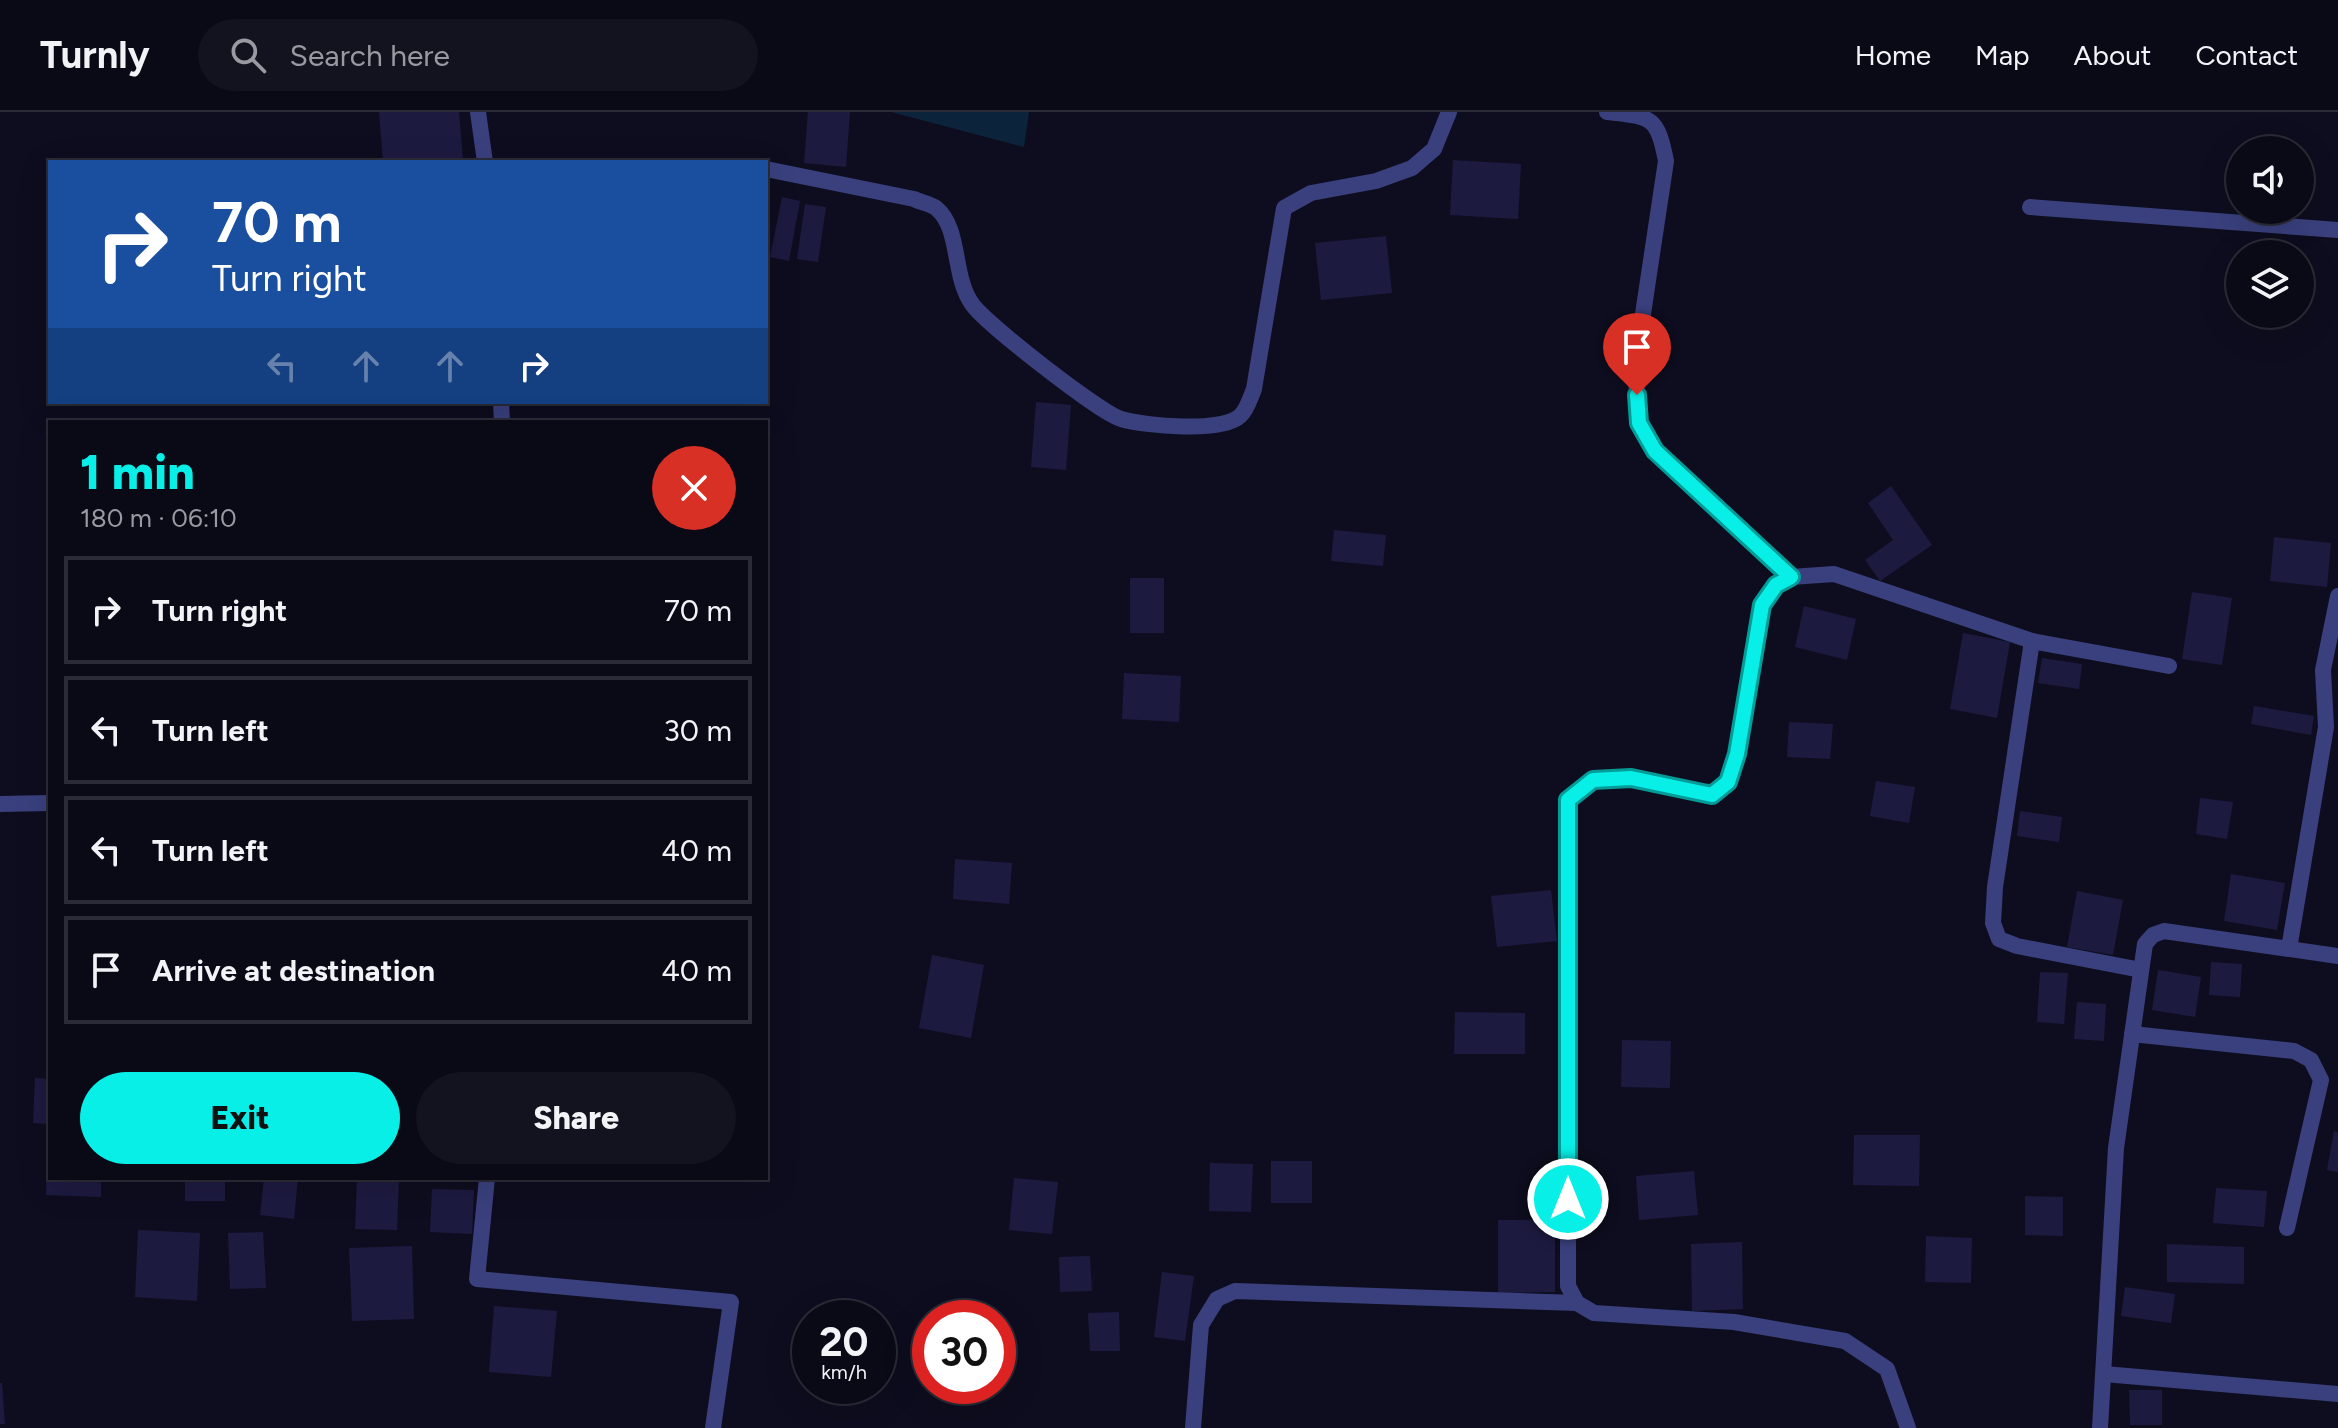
<!DOCTYPE html>
<html lang="en">
<head>
<meta charset="utf-8">
<style>
	:root { --surface:#0a0a17; --page:#131320; --text:#f1f3f6; --muted:#999aa1; --line:#2a2b36; --accent:#08efe7 }
	body { margin:0; font-family:Figtree,sans-serif; background:var(--page); color:var(--text); height:100vh; display:flex; flex-direction:column; font-size:30px; white-space:nowrap }
	* { box-sizing:border-box; margin:0 }
	p { font-size:26px; color:var(--muted) }
	.icon { flex:none; width:44px; height:44px; fill:none; stroke:currentColor; stroke-width:2; stroke-linecap:round; stroke-linejoin:round }
	.map { position:relative; flex:1; overflow:hidden }
	.side { position:absolute; left:48px; top:308px; width:720px; height:760px; display:flex; flex-direction:column; background:var(--surface); border-radius:0px; box-shadow:0 8px 32px #0002,0 0 0 2px var(--line) }
	.side>* { flex:none }
	.top-card { position:absolute; left:48px; top:48px; width:720px; height:244px; border-radius:0px; box-shadow:0 8px 32px #0002,0 0 0 2px var(--line); background:#1a4fa0; color:#fff; overflow:hidden }
	.controls { position:absolute; left:2226px; top:24px; display:grid; gap:16px }
	.controls a { display:grid; place-items:center; width:88px; height:88px; border-radius:50%; background:var(--surface); box-shadow:0 8px 32px #0002,0 0 0 2px var(--line); font-size:40px }
	.speed { position:absolute; left:792px; top:1188px; display:flex; gap:16px; font-size:40px; font-weight:700; text-align:center }
	.speed>* { display:grid; place-content:center; width:104px; height:104px; border-radius:50%; background:var(--surface); box-shadow:0 8px 32px #0002,0 0 0 2px var(--line); line-height:1 }
	.speed small { font-size:20px; font-weight:400 }
	.speed .limit { border:12px solid #d22; background:#fff; color:#111 }
	.pin { position:absolute; display:grid; place-items:center; width:68px; height:68px; color:#fff; margin:-82px -34px; border-radius:50% 50% 50% 0; rotate:-45deg; box-shadow:0 0 8px #0007 }
	.pin .icon { rotate:45deg }
	.me { position:absolute; width:88px; margin:-44px; rotate:0deg; stroke-linejoin:round; filter:drop-shadow(0 0 6px #0008) }
	.turn { display:flex; align-items:center; gap:28px; height:168px; padding:0 32px; font-size:36px }
	.turn .icon { width:104px; height:104px; stroke-width:2.5 }
	.turn b { display:block; font-size:56px; line-height:68px }
	.lanes { display:flex; align-items:center; height:76px; padding:0 32px; background:#0003; justify-content:center; gap:40px; direction:ltr }
	.lanes .off { opacity:.35 }
	.round { display:grid; place-items:center; flex:none; width:84px; height:84px; border-radius:42px; background:var(--page) }
	.overview { display:flex; align-items:center; justify-content:space-between; height:136px; padding:0 32px }
	h1 { font-size:48px; font-weight:800; line-height:60px; color:var(--accent) }
	.primary-button { display:flex; gap:16px; margin-top:auto; padding:16px 32px }
	.primary-button a { flex:1; height:92px; border-radius:48px; background:var(--accent); color:#111; font-size:32px; font-weight:800; line-height:92px; text-align:center }
	.primary-button a+a { background:var(--page); color:var(--text) }
	ul { padding:0; list-style:none }
	li { display:flex; align-items:center; gap:24px; height:108px; margin:0 16px 12px; padding:0 16px; border:4px solid var(--line); border-radius:0px }
	li div { flex:1 }
	li b { display:block; font-size:30px }
	li em { font-style:normal }
	header { display:flex; align-items:center; gap:48px; box-sizing:border-box; height:112px; padding:0 40px; background:var(--surface); border-bottom:2px solid var(--line) }
	header strong { font-size:38px }
	nav { display:flex; gap:44px; margin-inline-start:auto; font-size:28px }
	.search { width:560px; height:72px; background:var(--page); display:flex; align-items:center; gap:20px; box-sizing:border-box; padding:0 28px; border-radius:44px; color:var(--muted); font-size:30px }
	.map>svg:first-child { display:block }
	.water { fill:#0b233b }
	.building { fill:#1d1a40 }
	.lines { fill:none; stroke-linecap:round; stroke-linejoin:round }
	.minor { stroke:#3a407d; stroke-width:16 }
	.route-casing { stroke:#059b96; stroke-width:20 }
	.route { stroke:#08efe7; stroke-width:14 }
</style>
</head>
<body>
<header>
<strong>Turnly</strong>
<div class="search"><svg class="icon" aria-label="search" viewBox="0 0 24 24"><circle cx="10" cy="10" r="6"/><path d="M15 15l6 6"/></svg>Search here</div>
<nav><a>Home</a><a>Map</a><a>About</a><a>Contact</a></nav>
</header>
<div class="map">
<svg width="2338" height="1316" viewBox="0 0 2338 1316">
	<rect width="100%" height="100%" fill="#0e0d1f"/>
	<polygon class="water" points="891,0 1029,0 1024,35"/>
	<g class="building">
		<polygon points="379,0 459,0 463,48 383,50"/>
		<polygon points="808,0 850,0 846,55 804,51"/>
		<polygon points="1453,48 1521,52 1518,107 1450,103"/>
		<polygon points="782,85 800,89 789,149 770,145"/>
		<polygon points="805,92 826,95 818,150 797,147"/>
		<polygon points="1386,124 1392,181 1321,188 1315,131"/>
		<polygon points="1036,290 1071,293 1066,358 1031,355"/>
		<polygon points="1891,374 1932,433 1880,469 1865,448 1893,428 1868,391"/>
		<polygon points="1334,418 1386,423 1383,454 1331,449"/>
		<polygon points="2274,425 2331,431 2327,475 2270,469"/>
		<rect x="1130" y="466" width="34" height="55"/>
		<polygon points="2192,480 2232,486 2222,553 2182,547"/>
		<polygon points="1804,494 1856,507 1847,548 1795,535"/>
		<polygon points="1963,521 2010,530 1997,606 1950,597"/>
		<polygon points="2042,546 2082,552 2079,577 2038,571"/>
		<polygon points="1124,561 1181,564 1179,610 1122,607"/>
		<polygon points="2254,594 2314,604 2311,623 2251,612"/>
		<polygon points="1789,610 1833,612 1830,647 1787,645"/>
		<polygon points="1876,669 1915,675 1909,711 1870,704"/>
		<polygon points="2200,686 2233,690 2227,727 2196,722"/>
		<polygon points="2020,699 2062,705 2059,730 2017,724"/>
		<polygon points="955,747 1012,751 1009,792 953,787"/>
		<polygon points="2231,762 2285,771 2277,818 2224,809"/>
		<polygon points="1551,778 1557,829 1497,835 1491,784"/>
		<polygon points="2077,779 2123,788 2113,843 2067,835"/>
		<polygon points="932,843 984,853 971,926 919,916"/>
		<polygon points="2211,850 2242,852 2240,885 2209,883"/>
		<polygon points="2158,858 2201,865 2195,905 2152,898"/>
		<polygon points="2040,860 2068,861 2064,912 2037,910"/>
		<polygon points="2077,890 2106,892 2104,929 2074,927"/>
		<polygon points="1455,900 1525,901 1525,942 1454,942"/>
		<polygon points="1622,928 1671,929 1670,976 1621,975"/>
		<polygon points="35,966 50,967 50,1012 33,1011"/>
		<polygon points="2334,1019 2338,1020 2338,1060 2327,1058"/>
		<polygon points="1854,1023 1920,1023 1919,1074 1853,1073"/>
		<polygon points="47,1041 50,1041 50,1066 101,1066 101,1085 46,1083"/>
		<rect x="1271" y="1049" width="41" height="42"/>
		<polygon points="1210,1051 1253,1052 1251,1100 1209,1099"/>
		<polygon points="1694,1059 1698,1103 1639,1108 1636,1064"/>
		<rect x="185" y="1066" width="40" height="23"/>
		<polygon points="264,1066 298,1066 294,1107 260,1103"/>
		<polygon points="357,1066 399,1067 397,1118 355,1117"/>
		<polygon points="1014,1066 1058,1070 1052,1122 1009,1118"/>
		<polygon points="2216,1076 2267,1079 2264,1115 2213,1111"/>
		<polygon points="432,1077 474,1078 472,1122 430,1120"/>
		<polygon points="2025,1084 2063,1085 2063,1124 2025,1123"/>
		<polygon points="1498,1108 1555,1108 1555,1180 1498,1181"/>
		<polygon points="138,1118 200,1121 197,1189 135,1185"/>
		<polygon points="263,1120 266,1176 230,1177 228,1121"/>
		<polygon points="1926,1124 1972,1126 1971,1171 1925,1170"/>
		<polygon points="1742,1130 1743,1197 1692,1199 1691,1132"/>
		<polygon points="2167,1132 2244,1135 2244,1172 2167,1170"/>
		<polygon points="412,1134 414,1207 352,1209 349,1136"/>
		<polygon points="1090,1144 1092,1179 1060,1180 1059,1145"/>
		<polygon points="1162,1160 1194,1164 1185,1229 1154,1225"/>
		<polygon points="2125,1175 2175,1182 2171,1211 2121,1204"/>
		<polygon points="494,1194 557,1199 551,1265 489,1260"/>
		<polygon points="1119,1200 1120,1239 1090,1239 1088,1201"/>
		<polygon points="0,1271 2,1271 5,1312 0,1312"/>
		<polygon points="2129,1278 2162,1278 2162,1313 2130,1313"/>
	</g>
	<g class="lines">
		<g class="minor">
			<polyline points="478,0 485,50"/>
			<path d="M1607,0C1651,5 1657,3 1666,49L1635,255L1639,311L1655,339L1791,465"/>
			<path d="M766,57L914,87C920,90 931,92 936,96C961,116 952,164 972,192C986,212 1099,300 1121,307C1145,314 1222,321 1240,304C1247,298 1251,284 1254,277L1284,96L1311,81L1376,69L1412,56L1434,37L1449,0"/>
			<polyline points="2030,95 2338,118"/>
			<polyline points="501,290 502,310"/>
			<polyline points="2032,529 1995,775 1993,811 1999,827 2017,834 2141,858"/>
			<polyline points="0,692 50,691"/>
			<polyline points="2289,837 2326,615 2323,558 2338,484"/>
			<polyline points="2132,922 2294,939 2311,948 2321,968 2287,1116"/>
			<polyline points="487,1066 477,1167 731,1190 713,1316"/>
			<polyline points="2104,1262 2338,1282"/>
			<polyline points="1193,1316 1201,1213 1217,1187 1235,1179 1577,1191"/>
			<polyline points="1908,1316 1887,1257 1845,1229 1734,1210 1594,1201 1577,1191 1568,1174 1568,688 1593,668 1631,666 1712,683 1728,670 1737,642 1762,493 1776,473 1791,465 1834,462 2032,529 2169,554"/>
			<polyline points="2100,1316 2116,1036 2145,832 2153,823 2164,819 2338,844"/>
		</g>
	</g>
	<g class="lines">
		<defs>
			<polyline id="route" points="1568,1087 1568,688 1593,668 1631,666 1712,683 1728,670 1737,642 1762,493 1776,473 1791,465 1655,339 1639,311 1637,283"/>
		</defs>
		<use href="#route" class="route-casing"/>
		<use href="#route" class="route"/>
	</g>
</svg>
<div class="controls">
<a><svg class="icon" aria-label="sound" viewBox="0 0 24 24"><path d="M4 9h4l5-4v14l-5-4H4zM17 9q2 3 0 6"/></svg></a>
<a><svg class="icon" aria-label="layers" viewBox="0 0 24 24"><path d="M12 4l9 5-9 5-9-5zM3 14l9 5 9-5"/></svg></a>
</div>
<div class="speed"><div>20<small>km/h</small></div><div class="limit">30</div></div>
<div class="pin" style="left:1637px;top:283px;background:#d93025"><svg class="icon" aria-label="arrive" viewBox="0 0 24 24"><path d="M6 21V4h12l-3 4 3 4H6"/></svg></div>
<svg class="me" style="left:1568px;top:1087px" viewBox="-20 -20 40 40"><circle r="17" fill="#08efe7" stroke="#fff" stroke-width="3"/><path d="M0-11L8 9 0 5-8 9z" fill="#fff"/></svg>
<div class="top-card">
<div class="turn"><svg class="icon" aria-label="right" viewBox="0 0 24 24"><path d="M7 20v-9h11M14 6l5 5-5 5"/></svg><div><b>70 m</b>Turn right</div></div>
<div class="lanes"><svg class="icon off" aria-label="left" viewBox="0 0 24 24"><path d="M17 20v-9H6M10 6l-5 5 5 5"/></svg><svg class="icon off" aria-label="ahead" viewBox="0 0 24 24"><path d="M12 20V5M6 11l6-6 6 6"/></svg><svg class="icon off" aria-label="ahead" viewBox="0 0 24 24"><path d="M12 20V5M6 11l6-6 6 6"/></svg><svg class="icon" aria-label="right" viewBox="0 0 24 24"><path d="M7 20v-9h11M14 6l5 5-5 5"/></svg></div>
</div>
<section class="side">
<div class="overview"><div><h1>1 min</h1><p>180 m · 06:10</p></div><a class="round" style="background:#d93025;color:#fff"><svg class="icon" aria-label="close" viewBox="0 0 24 24"><path d="M6 6l12 12M18 6L6 18"/></svg></a></div>
<ul>
<li><svg class="icon" aria-label="right" viewBox="0 0 24 24"><path d="M7 20v-9h11M14 6l5 5-5 5"/></svg><div><b>Turn right</b></div><em>70 m</em></li>
<li><svg class="icon" aria-label="left" viewBox="0 0 24 24"><path d="M17 20v-9H6M10 6l-5 5 5 5"/></svg><div><b>Turn left</b></div><em>30 m</em></li>
<li><svg class="icon" aria-label="left" viewBox="0 0 24 24"><path d="M17 20v-9H6M10 6l-5 5 5 5"/></svg><div><b>Turn left</b></div><em>40 m</em></li>
<li><svg class="icon" aria-label="arrive" viewBox="0 0 24 24"><path d="M6 21V4h12l-3 4 3 4H6"/></svg><div><b>Arrive at destination</b></div><em>40 m</em></li>
</ul>
<div class="primary-button"><a>Exit</a><a>Share</a></div>
</section>
</div>
</body>
</html>
